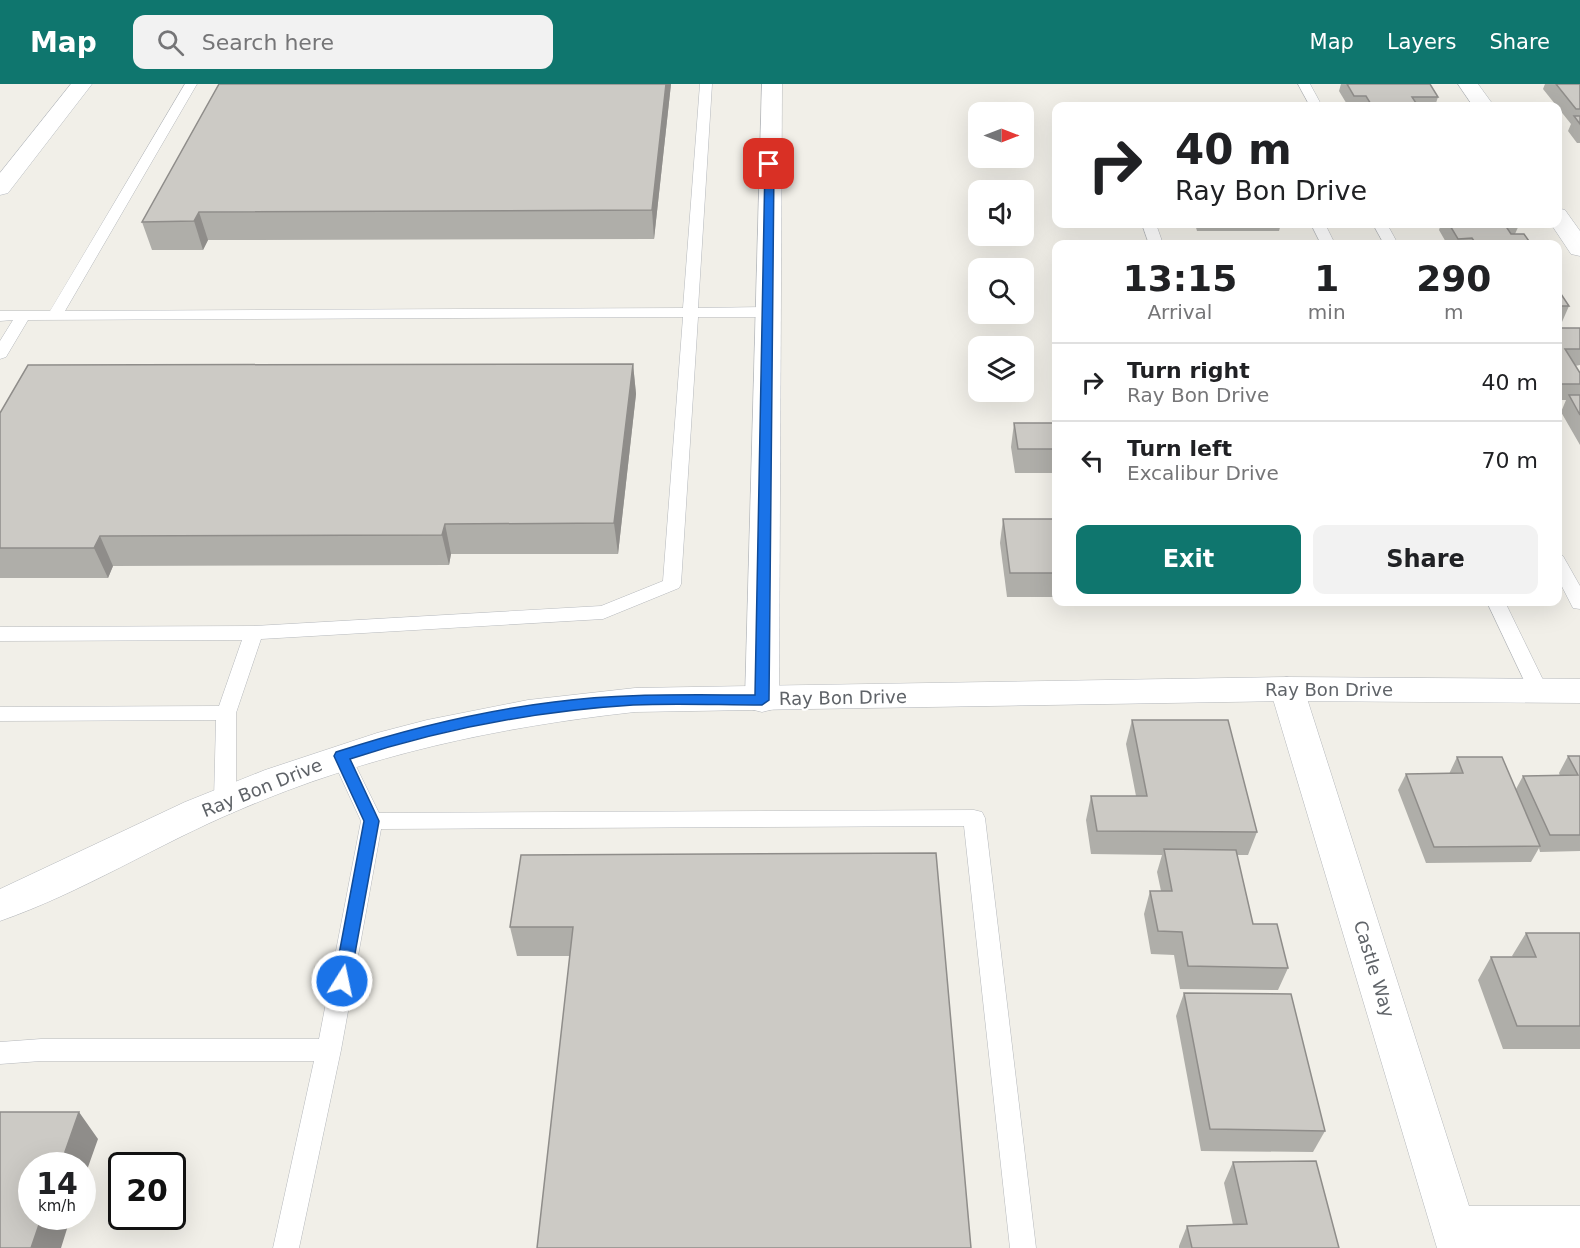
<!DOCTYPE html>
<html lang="en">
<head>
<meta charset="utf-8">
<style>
	:root { --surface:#fff; --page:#f2f2f2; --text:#202124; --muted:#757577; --line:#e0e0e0; --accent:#0f766e }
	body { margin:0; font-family:"DejaVu Sans",sans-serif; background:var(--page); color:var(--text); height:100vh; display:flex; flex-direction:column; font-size:22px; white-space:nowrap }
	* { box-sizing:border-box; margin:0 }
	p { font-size:20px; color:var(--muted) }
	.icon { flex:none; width:33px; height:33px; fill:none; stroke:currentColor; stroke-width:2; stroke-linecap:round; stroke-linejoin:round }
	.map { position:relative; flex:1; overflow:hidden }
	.side { position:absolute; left:1052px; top:156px; width:510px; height:366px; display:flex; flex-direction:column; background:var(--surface); border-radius:12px; box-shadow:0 6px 24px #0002 }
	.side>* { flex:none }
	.hud { position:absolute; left:1052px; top:18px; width:510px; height:126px; border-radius:12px; box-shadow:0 6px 24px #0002; background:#fff; color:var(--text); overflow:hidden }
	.needle { width:39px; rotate:90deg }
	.tools { position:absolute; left:968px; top:18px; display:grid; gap:12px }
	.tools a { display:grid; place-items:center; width:66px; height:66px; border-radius:12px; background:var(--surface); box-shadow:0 6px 24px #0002; font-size:30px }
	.speed { position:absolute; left:18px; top:1068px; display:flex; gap:12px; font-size:30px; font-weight:700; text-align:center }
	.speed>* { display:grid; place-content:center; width:78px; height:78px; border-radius:50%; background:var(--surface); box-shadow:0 6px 24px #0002; line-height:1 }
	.speed small { font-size:15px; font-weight:400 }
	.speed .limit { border:3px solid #111; border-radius:9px; background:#fff; color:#111 }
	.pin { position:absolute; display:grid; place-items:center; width:51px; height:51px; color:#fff; margin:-26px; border-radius:12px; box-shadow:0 3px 9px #0006 }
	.me { position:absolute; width:66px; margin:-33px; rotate:10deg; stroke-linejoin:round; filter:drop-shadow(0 0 4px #0008) }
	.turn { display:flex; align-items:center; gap:21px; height:126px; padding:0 24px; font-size:27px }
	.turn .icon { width:78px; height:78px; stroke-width:2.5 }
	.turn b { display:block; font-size:42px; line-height:51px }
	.eta { display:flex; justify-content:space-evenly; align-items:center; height:102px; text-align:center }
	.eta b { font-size:36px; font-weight:700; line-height:42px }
	.primary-button { display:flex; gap:12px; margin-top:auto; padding:12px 24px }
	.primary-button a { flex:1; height:69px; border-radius:12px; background:var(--accent); color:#fff; font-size:24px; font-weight:700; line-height:69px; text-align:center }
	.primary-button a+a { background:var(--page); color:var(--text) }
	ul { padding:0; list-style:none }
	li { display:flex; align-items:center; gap:18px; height:78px; padding:0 24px; border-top:2px solid var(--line) }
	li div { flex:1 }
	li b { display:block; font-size:22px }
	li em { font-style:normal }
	header { display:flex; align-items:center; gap:36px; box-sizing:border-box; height:84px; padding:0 30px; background:var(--accent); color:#fff }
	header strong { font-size:28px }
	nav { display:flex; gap:33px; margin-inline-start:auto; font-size:21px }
	.search { width:420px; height:54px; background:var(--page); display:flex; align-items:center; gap:15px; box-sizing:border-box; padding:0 21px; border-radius:12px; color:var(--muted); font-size:22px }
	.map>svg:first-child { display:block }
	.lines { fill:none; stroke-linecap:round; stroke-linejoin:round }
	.service-casing { stroke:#b5b8bc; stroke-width:1 }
	.minor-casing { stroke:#b5b8bc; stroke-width:1 }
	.tertiary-casing { stroke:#b5b8bc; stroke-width:1 }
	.secondary-casing { stroke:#b6babf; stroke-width:1 }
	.service { fill:#fff; fill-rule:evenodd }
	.minor { fill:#fff; fill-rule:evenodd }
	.tertiary { fill:#fff; fill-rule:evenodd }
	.secondary { fill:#fff; fill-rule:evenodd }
	.wall { fill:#afaea9 }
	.shaded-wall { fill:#8f8d8a }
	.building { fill:#cccac5; stroke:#8f8d8a; stroke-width:1.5 }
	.route { fill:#1a73e8; stroke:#114b97; stroke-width:1.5 }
	.labels { text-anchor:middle; stroke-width:4.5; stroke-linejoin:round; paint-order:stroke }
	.street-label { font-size:18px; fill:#5f6368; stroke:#fff }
</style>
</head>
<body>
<header>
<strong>Map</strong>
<div class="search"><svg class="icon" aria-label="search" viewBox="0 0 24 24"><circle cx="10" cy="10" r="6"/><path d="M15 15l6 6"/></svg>Search here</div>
<nav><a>Map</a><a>Layers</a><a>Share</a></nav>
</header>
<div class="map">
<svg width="1580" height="1164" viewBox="0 0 1580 1164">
	<rect width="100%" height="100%" fill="#f1efe8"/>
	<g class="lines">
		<defs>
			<g id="service">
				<polygon points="185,0 197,0 65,227 683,224 700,0 712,0 698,224 766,223 774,228 766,233 698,233 681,500 679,504 603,535 261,555 236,629 236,716 232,722 225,724 218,722 214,716 216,636 0,637 0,623 219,622 242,556 0,557 0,543 254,542 601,522 663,497 683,233 28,236 6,273 0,275 0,257 13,236 0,237 0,227 50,227"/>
				<polygon points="1298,0 1310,0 1322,22 1310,22"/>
				<polygon points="1142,140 1156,140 1163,160 1149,160"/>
				<polygon points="1311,140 1325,140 1335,160 1321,160"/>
				<polygon points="1373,140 1387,140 1398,160 1384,160"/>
				<polygon points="1557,470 1563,472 1580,502 1580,525 1573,524 1557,493"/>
				<polygon points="1487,518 1505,518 1548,606 1545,611 1538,613 1531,611"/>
				<polygon points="341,664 348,666 379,729 974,726 982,728 985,734 1036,1164 1010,1164 964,742 381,745 341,966 299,1164 273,1164 314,977 41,977 0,980 0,958 41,955 319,955 361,737 331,672 334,666"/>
			</g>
			<g id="minor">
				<polygon points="762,0 782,0 779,616 774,625 762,628 750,625 745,616"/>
				<polygon points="1458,0 1478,0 1494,22 1473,22"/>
				<polygon points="1557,124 1565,126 1580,147 1580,172 1571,170 1551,140 1557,140"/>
				<polygon points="1287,593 1299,596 1304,605 1469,1122 1580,1122 1580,1164 1437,1164 1270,605 1275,596"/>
			</g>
			<path id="tertiary" d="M1287,593L1580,595V619L1287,617L635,628C498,643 367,671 239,726C158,760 83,808 0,837V805L185,718L265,686L377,649L427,636L528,616L635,604Z"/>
			<polygon id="secondary" points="71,0 92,0 8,109 0,111 0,89"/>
		</defs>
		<use href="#service" class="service-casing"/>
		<use href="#minor" class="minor-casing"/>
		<use href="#tertiary" class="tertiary-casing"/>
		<use href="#secondary" class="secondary-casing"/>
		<use href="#service" class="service"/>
		<use href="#minor" class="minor"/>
		<use href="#tertiary" class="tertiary"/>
		<use href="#secondary" class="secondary"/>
	</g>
	<g class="wall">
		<polygon points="219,0 671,0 654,155 208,156 203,166 152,166 142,138"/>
		<polygon points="1341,0 1430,0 1438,13 1435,22 1348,22 1339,7"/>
		<polygon points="1545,0 1580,0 1580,59 1577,59 1568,47 1571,40 1543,5"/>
		<polygon points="1195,140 1281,140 1279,147 1197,147"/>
		<polygon points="1441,140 1518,140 1519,141 1515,150 1531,160 1447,160 1439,146"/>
		<polygon points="1557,204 1569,222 1562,238 1557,238"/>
		<polygon points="1557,244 1580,244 1580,281 1575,282 1580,289 1580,361 1561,328 1566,316 1557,316"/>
		<polygon points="633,280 636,310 618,470 451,470 449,481 113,482 108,494 0,494 0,329"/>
		<polygon points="1014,339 1056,339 1056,389 1015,389 1011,363"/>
		<polygon points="1003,435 1056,435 1056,513 1007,513 1000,459"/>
		<polygon points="1132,636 1257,748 1248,771 1237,771 1253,840 1288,884 1278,906 1180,905 1174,871 1151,870 1144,830 1150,807 1161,807 1157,788 1162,771 1091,770 1086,736 1091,712 1136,712 1126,660"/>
		<polygon points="1568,672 1580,672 1580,767 1540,768 1539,764 1531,778 1426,779 1398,706 1406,690 1449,690 1457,673 1516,705 1523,692 1560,692 1559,689"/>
		<polygon points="936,769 570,872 517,872 510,843"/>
		<polygon points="1526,849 1580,849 1580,965 1503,965 1478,896 1491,873 1513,873 1512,872"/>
		<polygon points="1184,909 1325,1047 1313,1068 1201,1067 1176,932"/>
		<polygon points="1233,1078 1339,1164 1179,1164 1179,1162 1187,1142 1233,1141 1224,1099"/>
	</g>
	<g class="shaded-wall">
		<polygon points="666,0 671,0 654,155 652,126"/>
		<polygon points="199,128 208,156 203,166 194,137"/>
		<polygon points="633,280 636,310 618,470 614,439"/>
		<polygon points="445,440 451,470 449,481 442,451"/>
		<polygon points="100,452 113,482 108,494 94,464"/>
		<polygon points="79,1028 98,1055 82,1100 82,1082 60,1082"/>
		<polygon points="42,1132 71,1132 61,1164 31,1164"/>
	</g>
	<g class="building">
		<polygon points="219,0 666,0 652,126 199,128 194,137 142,138"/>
		<polygon points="1347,0 1430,0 1438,13 1412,13 1418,22 1372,22 1366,12 1354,12"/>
		<polygon points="1556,0 1580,0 1580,25 1576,25"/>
		<polygon points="1574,32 1580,32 1580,40"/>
		<polygon points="1449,140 1518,140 1519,141 1505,141 1511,150 1524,150 1531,160 1476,160 1472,154 1458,155"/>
		<polygon points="1557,204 1569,222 1557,222"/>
		<polygon points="1557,244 1580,244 1580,265 1565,265 1580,289 1580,300 1557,300"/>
		<polygon points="633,280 614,439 445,440 442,451 100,452 94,464 0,464 0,329 28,281"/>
		<polygon points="1569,311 1580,311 1580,331"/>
		<polygon points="1014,339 1056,339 1056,365 1018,365"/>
		<polygon points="1003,435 1056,435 1056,489 1010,489"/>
		<polygon points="1132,636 1228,636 1257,748 1097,747 1091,712 1147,712"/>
		<polygon points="1568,672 1580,672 1580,751 1550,751 1523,692 1578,691"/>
		<polygon points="1457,673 1502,673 1540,762 1434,763 1406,690 1463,689"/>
		<polygon points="1164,765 1236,766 1253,840 1277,840 1288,884 1188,882 1182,848 1158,847 1150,807 1172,807"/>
		<polygon points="936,769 971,1164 537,1164 573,843 510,843 521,771"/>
		<polygon points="1526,849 1580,849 1580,942 1517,942 1491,873 1536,873"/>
		<polygon points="1184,909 1291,910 1325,1047 1210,1045"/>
		<polygon points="0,1028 79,1028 60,1082 32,1082 32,1132 42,1132 31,1164 0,1164"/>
		<polygon points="1316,1077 1339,1164 1192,1164 1187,1142 1247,1140 1233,1078"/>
	</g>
	<path class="route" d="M769,77L774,80L769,616L762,621C719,621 676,619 633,621C537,627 442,645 350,675L379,737L350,897L348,902H336L334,897L364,737L334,672L336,668C407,645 480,627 554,618C621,609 688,611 755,611L765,80Z"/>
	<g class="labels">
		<g class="street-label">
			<text x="1329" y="612">Ray Bon Drive</text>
			<text transform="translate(843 614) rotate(-1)" y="6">Ray Bon Drive</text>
			<text transform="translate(262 704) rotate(-22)" y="6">Ray Bon Drive</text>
			<text transform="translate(1374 885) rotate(73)" y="6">Castle Way</text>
		</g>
	</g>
</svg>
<div class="tools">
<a><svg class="needle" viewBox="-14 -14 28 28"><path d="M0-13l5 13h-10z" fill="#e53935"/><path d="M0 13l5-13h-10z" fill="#757577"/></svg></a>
<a><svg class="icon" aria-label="sound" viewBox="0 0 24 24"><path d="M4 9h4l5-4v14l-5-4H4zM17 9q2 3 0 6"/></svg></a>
<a><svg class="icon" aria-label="search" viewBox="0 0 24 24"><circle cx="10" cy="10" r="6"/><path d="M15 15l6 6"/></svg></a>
<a><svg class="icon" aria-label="layers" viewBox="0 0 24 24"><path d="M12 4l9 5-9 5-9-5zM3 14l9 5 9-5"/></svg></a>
</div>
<div class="speed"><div>14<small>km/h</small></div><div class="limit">20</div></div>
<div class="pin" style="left:769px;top:80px;background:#d93025"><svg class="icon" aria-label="arrive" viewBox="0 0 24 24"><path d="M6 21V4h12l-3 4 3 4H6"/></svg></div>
<svg class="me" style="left:342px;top:897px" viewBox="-20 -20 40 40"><circle r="17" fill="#1a73e8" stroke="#fff" stroke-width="3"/><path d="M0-11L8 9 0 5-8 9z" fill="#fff"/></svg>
<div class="hud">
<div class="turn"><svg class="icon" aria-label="right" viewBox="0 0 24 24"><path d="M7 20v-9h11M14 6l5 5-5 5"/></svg><div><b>40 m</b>Ray Bon Drive</div></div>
</div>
<section class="side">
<div class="eta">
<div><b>13:15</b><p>Arrival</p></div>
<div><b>1</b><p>min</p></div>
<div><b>290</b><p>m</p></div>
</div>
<ul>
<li><svg class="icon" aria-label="right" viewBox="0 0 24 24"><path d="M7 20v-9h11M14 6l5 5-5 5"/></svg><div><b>Turn right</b><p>Ray Bon Drive</p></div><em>40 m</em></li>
<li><svg class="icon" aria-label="left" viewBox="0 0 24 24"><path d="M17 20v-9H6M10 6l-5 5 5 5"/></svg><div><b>Turn left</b><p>Excalibur Drive</p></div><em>70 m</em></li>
</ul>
<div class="primary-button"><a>Exit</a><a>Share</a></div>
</section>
</div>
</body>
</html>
